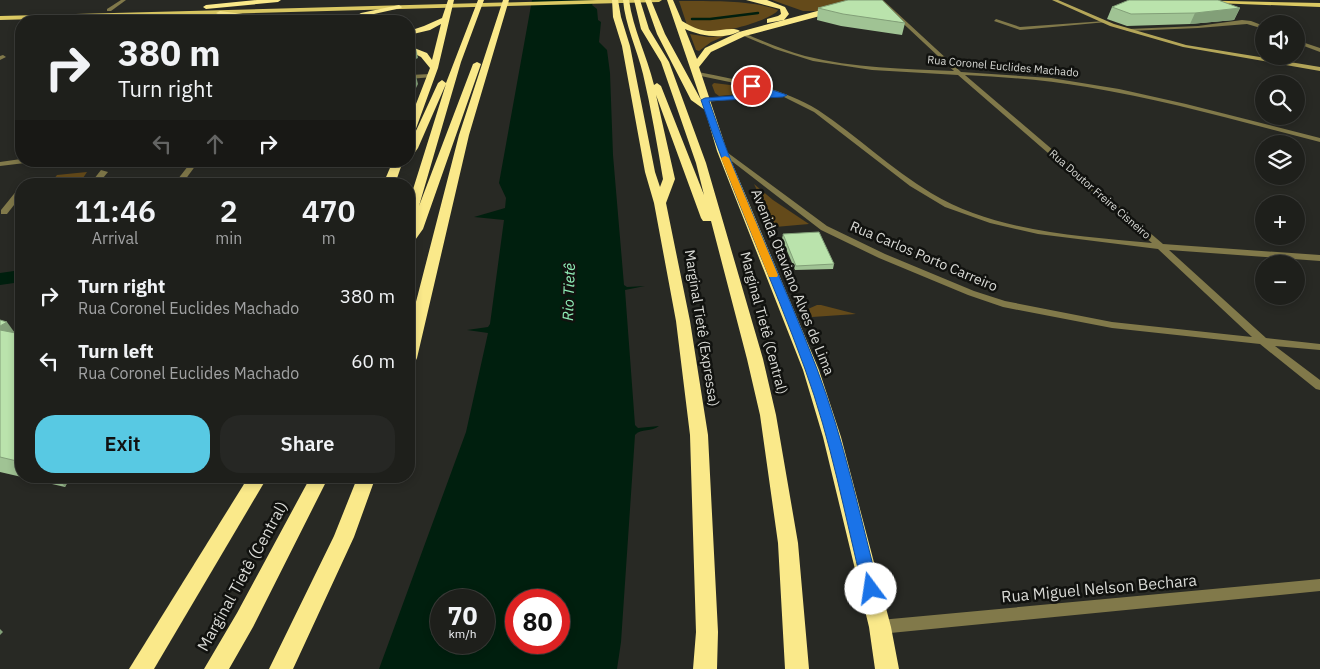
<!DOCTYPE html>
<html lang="en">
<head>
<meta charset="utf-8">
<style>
	:root { --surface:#1e1f1b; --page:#262724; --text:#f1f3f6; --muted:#a1a2a3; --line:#3c3d3a; --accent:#58c9e3 }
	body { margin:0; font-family:"IBM Plex Sans",sans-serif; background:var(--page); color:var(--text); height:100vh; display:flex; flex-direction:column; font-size:19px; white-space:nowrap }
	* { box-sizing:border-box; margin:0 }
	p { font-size:16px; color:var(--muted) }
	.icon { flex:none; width:28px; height:28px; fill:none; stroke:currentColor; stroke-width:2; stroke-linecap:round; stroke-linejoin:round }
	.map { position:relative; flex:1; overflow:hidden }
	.sheet { position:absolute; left:15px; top:178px; width:400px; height:305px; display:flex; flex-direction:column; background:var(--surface); border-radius:20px; box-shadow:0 2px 8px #0003,0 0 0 1px var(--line) }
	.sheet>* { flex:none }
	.banner { position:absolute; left:15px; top:15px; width:400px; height:152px; border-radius:20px; box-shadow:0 2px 8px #0003,0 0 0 1px var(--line); background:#1e1f1b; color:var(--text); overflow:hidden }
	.fabs { position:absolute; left:1255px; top:15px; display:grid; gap:10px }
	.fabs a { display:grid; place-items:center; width:50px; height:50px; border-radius:50%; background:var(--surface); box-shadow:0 2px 8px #0003,0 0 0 1px var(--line); font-size:25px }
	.speed { position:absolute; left:430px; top:589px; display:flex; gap:10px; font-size:25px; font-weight:700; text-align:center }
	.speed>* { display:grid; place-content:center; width:65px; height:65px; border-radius:50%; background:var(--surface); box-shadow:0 2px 8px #0003,0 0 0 1px var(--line); line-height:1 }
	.speed small { font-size:12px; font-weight:400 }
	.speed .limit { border:8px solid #d22; background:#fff; color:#111 }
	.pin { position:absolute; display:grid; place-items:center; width:42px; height:42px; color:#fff; margin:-21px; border:2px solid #fff; border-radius:50%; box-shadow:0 1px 5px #0007 }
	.me { position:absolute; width:55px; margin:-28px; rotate:346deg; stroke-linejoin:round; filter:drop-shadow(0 0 4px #0008) }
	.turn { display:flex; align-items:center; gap:18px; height:105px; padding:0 20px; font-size:22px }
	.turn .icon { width:65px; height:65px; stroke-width:2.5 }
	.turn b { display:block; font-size:35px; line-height:42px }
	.lanes { display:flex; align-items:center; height:48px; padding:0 20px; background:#0003; justify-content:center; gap:25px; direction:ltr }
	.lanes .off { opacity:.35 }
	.eta { display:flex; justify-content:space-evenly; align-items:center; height:85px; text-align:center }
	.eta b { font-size:30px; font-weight:600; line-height:35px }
	.action { display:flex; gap:10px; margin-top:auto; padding:10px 20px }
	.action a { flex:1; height:58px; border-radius:20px; background:var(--accent); color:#111; font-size:20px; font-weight:600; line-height:58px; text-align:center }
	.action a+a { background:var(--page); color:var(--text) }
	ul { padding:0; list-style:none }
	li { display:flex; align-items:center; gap:15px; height:65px; padding:0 20px }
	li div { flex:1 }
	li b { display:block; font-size:19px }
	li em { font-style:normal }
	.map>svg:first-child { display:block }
	.green { fill:#644a1a }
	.water { fill:#001f0e; fill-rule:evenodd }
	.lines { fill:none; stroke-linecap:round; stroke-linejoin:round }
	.stream { stroke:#001f0e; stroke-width:2.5 }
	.street { fill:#81794a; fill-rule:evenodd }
	.secondary { fill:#b4a659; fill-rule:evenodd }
	.primary { fill:#dbc963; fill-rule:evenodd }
	.highway { fill:#fae98a; fill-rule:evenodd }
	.wall { fill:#a0c394 }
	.shaded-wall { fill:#829f78 }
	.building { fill:#bae3ac; stroke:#829f78 }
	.route { fill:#1a73e8; stroke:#114b97 }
	.slow { fill:#f59e0b }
	.labels { text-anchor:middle; stroke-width:5; stroke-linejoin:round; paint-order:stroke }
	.far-street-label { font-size:11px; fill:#d9dad6; stroke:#11120f }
	.street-label { font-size:14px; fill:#d9dad6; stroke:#11120f }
	.water-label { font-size:15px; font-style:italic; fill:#90edb7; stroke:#11120f }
	.near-street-label { font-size:16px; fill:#d9dad6; stroke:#11120f }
</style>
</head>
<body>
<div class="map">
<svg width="1320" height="669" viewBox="0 0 1320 669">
	<rect width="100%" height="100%" fill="#282924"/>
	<g class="green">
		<polygon points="772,0 861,0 817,11 803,11"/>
		<path d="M679,1C707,1 754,0 778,10C773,19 730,31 718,31C707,32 697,30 687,25Z"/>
		<polygon points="690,34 708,37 725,36 711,42 699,51 696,50"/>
		<polygon points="714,83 754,88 759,92 719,96 715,93 712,85"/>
		<polygon points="87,172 79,184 50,184 57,175"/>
		<polygon points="754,184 773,200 809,224 775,227"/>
		<polygon points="817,305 821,305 856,314 812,317 808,309"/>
	</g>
	<g class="water">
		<path d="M532,0H595L592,5L597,9L598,20L601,22L599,42L607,50L610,73L613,155L624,285L627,287L645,286L625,290L635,425L638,428L659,426C652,432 641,428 635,435L621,642L617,669H379L466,432L488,333L467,330L488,327L490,324L504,220L474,217L505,208L506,198L499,183ZM441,600H484V642H441ZM516,600H559V642H516Z"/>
		<polygon points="21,270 21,282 0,285 0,273"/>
	</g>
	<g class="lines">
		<polyline class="stream" points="692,19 710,19 758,13"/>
		<g class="street">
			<polygon points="121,0 126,0 111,11 107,11 107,9"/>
			<path d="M878,0H883L961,72L1051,78L1119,89L1186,104L1320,138V142C1242,122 1166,100 1087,87C1046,80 1006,77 965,75L1163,244L1320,255V261L1169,250L1266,338L1320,344V350L1275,346L1320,380V390L1316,389L1260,344L1112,328L1003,307L968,295L879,258L821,230L720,152V150H724L827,226L885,254L974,291L1005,301L1112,322L1252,337L1158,249L1038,234L990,223L945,207L910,186L814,112L780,95L705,102L702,100L705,98L774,93L744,85L696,75L695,74L698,72C740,80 781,88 818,110C857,136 891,169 931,193C996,232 1079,236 1152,243L958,75L872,70L813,61L775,49L739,34L744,33C764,42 784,50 805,56C853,68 905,69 954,71Z"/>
			<polygon points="173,13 177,14 164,21 159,21"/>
			<polygon points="996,19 1020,27 1105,21 1107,22 1020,30 994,21"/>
			<polygon points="1242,20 1251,21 1264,26 1264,29 1247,24 1198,28 1128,31 1126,30 1128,29 1198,26"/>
			<polygon points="1296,40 1320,48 1320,52 1296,43"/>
			<polygon points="0,56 3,55 6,57 0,60"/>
			<polygon points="431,74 433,75 433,77 409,79 409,75"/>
			<polygon points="21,159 21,161 25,161 25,163 0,166 0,162"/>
			<polygon points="192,161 199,161 182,184 174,184"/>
			<polygon points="101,170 108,172 98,184 90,184"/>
			<polygon points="18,189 21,189 21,196 7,214 1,214 1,210"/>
			<polygon points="1320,579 1320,591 880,634 875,632 873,627 875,622 880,620"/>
		</g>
		<polygon class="secondary" points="1052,0 1058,0 1114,24 1186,45 1320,67 1320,71 1183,47 1110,26"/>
		<g class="primary">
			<polygon points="597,0 662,0 659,2 0,20 0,16"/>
			<polygon points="1186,0 1320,3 1320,7 1189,2"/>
		</g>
		<g class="highway">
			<polygon points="257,0 281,0 278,2 206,9 203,7 206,5"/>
			<polygon points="448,0 454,0 438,68 414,134 409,137 409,122 430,68 421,57 409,51 409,46 427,53 432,60 441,24 430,30 409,35 409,31 424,26 442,18"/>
			<polygon points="478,0 484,0 461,62 419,206 473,64 477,62 481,64 423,229 413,243 409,244 409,232 413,224 409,225 409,202 446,84 418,148 413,155 409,156 409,146 438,83 442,80 446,83"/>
			<polygon points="503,0 509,0 469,135 417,358 415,362 409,363 409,329 459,135"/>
			<path d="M612,0H618L621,17L630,46L655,172L660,187L663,179C657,144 651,108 643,74C637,49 625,25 623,0H629C633,29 647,56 654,85L657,83L661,86L704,195L696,163L661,62L641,29L634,0H640L649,29L669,62L706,163L763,359L776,415L798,543L809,669H785L778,543L760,415L747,359L711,221H703L701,218L656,95L675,179L666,203L690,321L708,435L718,632L717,669H693L696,632L690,435L676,321L654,203L645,172L622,46L613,17Z"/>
			<path d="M645,0H651L665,34L701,100L667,0H673L682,21C690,26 698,30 708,31C717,32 733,26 740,31C725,40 700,36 685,29L697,59L705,48L739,32L821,10L868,0H880L745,36L711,52L699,67L727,151L819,370L841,437L891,627L899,669H875L869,627L823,437L803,370L717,151L705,110L691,100L657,34Z"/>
			<polygon points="746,0 767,0 785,7 789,14 784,20 767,23 767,19 778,16 781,14 780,9"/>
			<polygon points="399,5 402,7 401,8 365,16 357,21 348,21 361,13"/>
			<polygon points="220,11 281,19 285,21 267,21 218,14 216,13"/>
			<polygon points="393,161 403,161 395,184 383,184"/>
			<polygon points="249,476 268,476 154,669 129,669"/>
			<polygon points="311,476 329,476 253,627 229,669 204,669 237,613"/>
			<polygon points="358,476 376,476 354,537 293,669 269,669 334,536"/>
		</g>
	</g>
	<g class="wall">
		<polygon points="1112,7 1240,8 1234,20 1190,24 1127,26 1107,19"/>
		<polygon points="818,8 905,23 902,35 841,26 817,20"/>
		<polygon points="783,234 834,264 833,269 795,270 782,239"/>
		<polygon points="0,320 15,333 21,334 21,476 71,476 65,487 0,472"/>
	</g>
	<g class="shaded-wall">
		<polygon points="1240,8 1234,20 1190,24 1195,13"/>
		<polygon points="416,48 418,58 409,62 409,51"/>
		<polygon points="416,76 418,84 409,102 409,91"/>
		<polygon points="7,322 20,340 0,334 0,326"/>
		<polygon points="56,476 71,476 65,487"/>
		<polygon points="0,629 3,632 0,635"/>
	</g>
	<g class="building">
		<polygon points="848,0 882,0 905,23 843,14 818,8"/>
		<polygon points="1129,0 1218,0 1240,8 1195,13 1131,14 1112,7"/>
		<polygon points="409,46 416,48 409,51"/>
		<polygon points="409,76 416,76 409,91"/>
		<polygon points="819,232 834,264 796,266 783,234"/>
		<polygon points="0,320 7,322 0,326"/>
		<polygon points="0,330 21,334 21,462 0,457"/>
	</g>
	<path class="route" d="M752,83L787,95L783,97L709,101C740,193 783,279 817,369C844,440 860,516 879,589L876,594L871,596L865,594L863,589C845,516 831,440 805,369C772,278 731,191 701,100L705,98L771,93L750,87V84Z"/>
	<polygon class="slow" points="725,156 729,158 778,275 777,277 769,277 768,275 721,158"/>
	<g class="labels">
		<g class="far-street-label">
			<text transform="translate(1003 66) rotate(5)" y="4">Rua Coronel Euclides Machado</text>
			<text transform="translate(1100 194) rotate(41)" y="4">Rua Doutor Freire Cisneiro</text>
		</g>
		<g class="street-label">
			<text transform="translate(924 256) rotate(23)" y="5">Rua Carlos Porto Carreiro</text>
			<text transform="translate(793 282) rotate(68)" y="5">Avenida Otaviano Alves de Lima</text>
			<text transform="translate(764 323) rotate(75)" y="5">Marginal Tietê (Central)</text>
			<text transform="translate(702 328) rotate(81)" y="5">Marginal Tietê (Expressa)</text>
		</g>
		<g class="water-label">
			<text transform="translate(569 292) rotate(-88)" y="5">Rio Tietê</text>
		</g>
		<g class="near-street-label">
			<text transform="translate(242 576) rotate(-61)" y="6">Marginal Tietê (Central)</text>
			<text transform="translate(1099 588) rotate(-5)" y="6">Rua Miguel Nelson Bechara</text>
		</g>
	</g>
</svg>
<div class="fabs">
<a><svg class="icon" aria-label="sound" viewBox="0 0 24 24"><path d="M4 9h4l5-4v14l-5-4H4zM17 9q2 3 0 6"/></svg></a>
<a><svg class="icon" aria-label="search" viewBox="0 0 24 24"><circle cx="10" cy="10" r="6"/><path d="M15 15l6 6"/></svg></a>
<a><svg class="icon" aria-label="layers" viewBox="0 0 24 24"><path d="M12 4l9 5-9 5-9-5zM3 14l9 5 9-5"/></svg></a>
<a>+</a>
<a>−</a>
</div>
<div class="speed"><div>70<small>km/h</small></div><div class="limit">80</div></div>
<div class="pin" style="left:752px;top:86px;background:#d93025"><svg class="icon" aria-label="arrive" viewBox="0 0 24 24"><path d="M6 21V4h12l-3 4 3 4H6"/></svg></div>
<svg class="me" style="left:871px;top:589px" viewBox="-20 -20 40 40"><circle r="19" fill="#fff"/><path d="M0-13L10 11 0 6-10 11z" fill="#1a73e8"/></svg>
<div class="banner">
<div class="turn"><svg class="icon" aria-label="right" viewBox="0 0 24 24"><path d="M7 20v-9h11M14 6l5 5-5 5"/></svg><div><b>380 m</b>Turn right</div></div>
<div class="lanes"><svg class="icon off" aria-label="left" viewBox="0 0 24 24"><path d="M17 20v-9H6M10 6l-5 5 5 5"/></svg><svg class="icon off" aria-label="ahead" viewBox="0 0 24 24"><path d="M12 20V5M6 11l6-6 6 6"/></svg><svg class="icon" aria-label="right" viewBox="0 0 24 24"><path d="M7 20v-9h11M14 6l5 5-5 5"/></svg></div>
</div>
<section class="sheet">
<div class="eta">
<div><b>11:46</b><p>Arrival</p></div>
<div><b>2</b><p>min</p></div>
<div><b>470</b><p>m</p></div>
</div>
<ul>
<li><svg class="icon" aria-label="right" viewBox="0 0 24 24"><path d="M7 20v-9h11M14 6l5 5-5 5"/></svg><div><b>Turn right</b><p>Rua Coronel Euclides Machado</p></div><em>380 m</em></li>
<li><svg class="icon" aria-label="left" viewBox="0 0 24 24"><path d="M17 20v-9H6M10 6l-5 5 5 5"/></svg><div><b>Turn left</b><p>Rua Coronel Euclides Machado</p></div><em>60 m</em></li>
</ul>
<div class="action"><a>Exit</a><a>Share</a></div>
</section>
</div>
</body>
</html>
